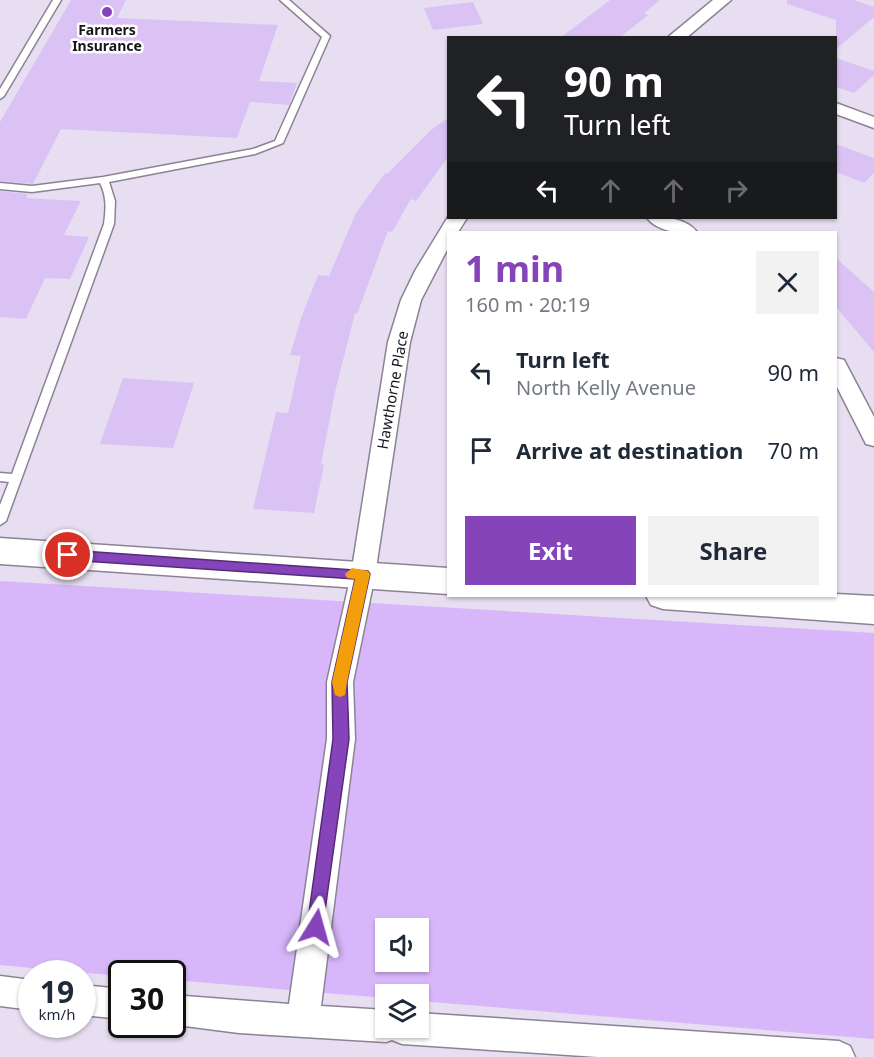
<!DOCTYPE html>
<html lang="en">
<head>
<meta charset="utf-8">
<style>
	:root { --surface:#fff; --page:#f2f2f3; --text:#1f2937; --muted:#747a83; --accent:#8544b9 }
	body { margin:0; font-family:"Noto Sans",sans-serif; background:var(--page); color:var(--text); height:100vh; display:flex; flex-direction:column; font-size:22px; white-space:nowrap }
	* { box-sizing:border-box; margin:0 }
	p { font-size:20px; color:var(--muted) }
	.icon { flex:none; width:33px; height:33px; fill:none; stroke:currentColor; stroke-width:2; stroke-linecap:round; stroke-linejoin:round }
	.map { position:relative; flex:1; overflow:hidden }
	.details { position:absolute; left:447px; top:231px; width:390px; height:366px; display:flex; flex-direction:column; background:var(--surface); border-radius:0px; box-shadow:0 2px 4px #0004 }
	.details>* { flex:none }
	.banner { position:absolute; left:447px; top:36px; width:390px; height:183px; border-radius:0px; box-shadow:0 2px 4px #0004; background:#202124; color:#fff; overflow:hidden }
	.controls { position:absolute; left:375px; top:918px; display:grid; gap:12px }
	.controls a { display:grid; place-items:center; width:54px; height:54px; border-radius:0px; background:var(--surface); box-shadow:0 2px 4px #0004; font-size:30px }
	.speed { position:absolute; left:18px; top:960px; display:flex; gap:12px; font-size:30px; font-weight:700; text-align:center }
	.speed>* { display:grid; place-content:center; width:78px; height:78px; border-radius:50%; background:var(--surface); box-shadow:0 2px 4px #0004; line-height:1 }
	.speed small { font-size:15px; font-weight:400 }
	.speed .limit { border:3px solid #111; border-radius:9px; background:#fff; color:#111 }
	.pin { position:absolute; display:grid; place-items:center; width:51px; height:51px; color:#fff; margin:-26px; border:3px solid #fff; border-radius:50%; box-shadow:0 2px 6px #0007 }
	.me { position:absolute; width:66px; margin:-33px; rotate:8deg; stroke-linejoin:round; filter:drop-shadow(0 0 4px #0008) }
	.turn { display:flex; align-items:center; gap:21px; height:126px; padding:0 18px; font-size:27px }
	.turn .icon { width:78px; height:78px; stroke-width:2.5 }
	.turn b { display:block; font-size:42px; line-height:51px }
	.lanes { display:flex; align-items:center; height:57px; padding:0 18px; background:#0003; justify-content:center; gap:30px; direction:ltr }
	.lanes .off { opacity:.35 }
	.round { display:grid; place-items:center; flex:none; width:63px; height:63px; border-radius:0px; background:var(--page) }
	.headline { display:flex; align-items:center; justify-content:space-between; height:102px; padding:0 18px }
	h1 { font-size:36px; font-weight:700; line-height:45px; color:var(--accent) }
	.primary-button { display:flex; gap:12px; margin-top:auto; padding:12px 18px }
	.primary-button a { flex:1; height:69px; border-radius:0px; background:var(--accent); color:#fff; font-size:24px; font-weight:700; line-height:69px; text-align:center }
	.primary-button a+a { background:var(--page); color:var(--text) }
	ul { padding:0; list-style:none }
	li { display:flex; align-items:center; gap:18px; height:78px; padding:0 18px }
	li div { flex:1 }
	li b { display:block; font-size:22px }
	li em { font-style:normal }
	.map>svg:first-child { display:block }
	.green { fill:#d8b6fa; fill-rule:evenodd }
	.building { fill:#dac2f5 }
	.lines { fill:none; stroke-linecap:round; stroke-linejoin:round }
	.service-casing { stroke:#8b8394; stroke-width:3 }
	.minor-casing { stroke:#8b8394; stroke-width:3 }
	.secondary-casing { stroke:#8b8394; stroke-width:3 }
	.service { fill:#fff; fill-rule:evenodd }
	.minor { fill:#fff; fill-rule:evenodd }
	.secondary { fill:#fff; fill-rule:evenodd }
	.route { fill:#8544b9; stroke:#562c78; stroke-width:1.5 }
	.slow { fill:#f59e0b }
	.poi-dot { fill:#8544b9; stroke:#fff; stroke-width:2 }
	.labels { text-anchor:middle; stroke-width:5; stroke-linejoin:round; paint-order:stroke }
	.far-poi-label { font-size:14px; font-weight:bold; fill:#17141b; stroke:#fff }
	.street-label { font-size:15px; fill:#17141b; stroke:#fff }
</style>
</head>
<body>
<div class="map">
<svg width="874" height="1057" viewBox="0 0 874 1057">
	<rect width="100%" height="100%" fill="#e7def1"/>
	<path class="green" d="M0,581L874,633V1039L419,1001L418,994H386L385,998L173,980L172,974H122L121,976L0,965ZM386,928H418V962H386Z"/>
	<g class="building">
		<polygon points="71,0 126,0 117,18 278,25 259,81 297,83 289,105 250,102 237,138 61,129 33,184 0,181 0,122"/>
		<polygon points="610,0 660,0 644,13 648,15 619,38 560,38"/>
		<polygon points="787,0 854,0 874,7 874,17 836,49 836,20 787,4"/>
		<polygon points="473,2 483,24 433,30 424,8"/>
		<polygon points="836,58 874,71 874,75 854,93 836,87"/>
		<polygon points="448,118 448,157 416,201 411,199 392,232 388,231 357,314 355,313 335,392 321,464 324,465 314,513 253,509 276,412 288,413 301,356 290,355 301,318 318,275 329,276 356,213 385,173 387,174 431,130"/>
		<polygon points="836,144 874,158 874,173 864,183 836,172"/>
		<polygon points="0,191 28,194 26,198 81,201 64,235 89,237 70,279 45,278 26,319 0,317"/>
		<polygon points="836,258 874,292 874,352 836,307"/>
		<polygon points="123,378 194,383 173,448 100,444"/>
	</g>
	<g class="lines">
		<defs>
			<g id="service">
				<polygon points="53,0 61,0 4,96 0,99 0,89"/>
				<path d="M280,0H289L330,36L283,143L255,154L109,182L115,201L114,224L6,521L0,525V505L9,482L0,481V473L12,474L104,224C106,209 107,197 100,183L32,192L0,189V183L32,186L103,177L253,149L275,141L322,37Z"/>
			</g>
			<g id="minor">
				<polygon points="713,0 731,0 686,38 667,38"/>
				<polygon points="836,103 874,117 874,128 836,114"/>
				<polygon points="448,217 467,218 458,232 448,232 448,248 421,300 410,342 375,575 353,682 355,739 321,1006 386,1010 386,1028 418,1028 418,1013 839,1041 850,1046 855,1057 598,1057 402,1044 392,1040 386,1042 239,1033 169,1024 172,1024 172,995 289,1004 327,739 327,682 351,575 388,342 401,300 415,271"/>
				<path d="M647,218C663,216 686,218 697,232C681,234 658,232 647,218Z"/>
				<polygon points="836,358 844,360 874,417 874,446 866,444 836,385"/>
				<polygon points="0,976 32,980 32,1010 0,1006"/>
				<polygon points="82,985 122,989 122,1019 82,1015"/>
			</g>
			<g id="secondary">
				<polygon points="0,538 448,568 448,594 0,564"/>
				<polygon points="836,594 874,596 874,624 663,609 651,605 646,596"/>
			</g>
		</defs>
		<use href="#service" class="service-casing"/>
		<use href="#minor" class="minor-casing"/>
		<use href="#secondary" class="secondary-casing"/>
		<use href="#service" class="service"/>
		<use href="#minor" class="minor"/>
		<use href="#secondary" class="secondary"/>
	</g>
	<polygon class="route" points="68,550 368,571 370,574 347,682 349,739 322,932 316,935 310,932 307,927 333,739 332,682 355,579 68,560 61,555"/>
	<polygon class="slow" points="352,568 368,571 370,574 347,682 345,695 340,697 335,695 332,682 355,579 347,578 345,574"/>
	<circle class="poi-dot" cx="107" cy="12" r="6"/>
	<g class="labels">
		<g class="far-poi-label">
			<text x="107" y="35">Farmers<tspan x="107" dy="16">Insurance</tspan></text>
		</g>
		<g class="street-label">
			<text transform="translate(393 390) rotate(-80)" y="5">Hawthorne Place</text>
		</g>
	</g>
</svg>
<div class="controls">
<a><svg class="icon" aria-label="sound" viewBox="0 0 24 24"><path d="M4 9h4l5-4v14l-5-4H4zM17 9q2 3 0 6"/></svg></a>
<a><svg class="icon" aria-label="layers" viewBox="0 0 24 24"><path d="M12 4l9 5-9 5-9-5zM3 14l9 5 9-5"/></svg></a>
</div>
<div class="speed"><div>19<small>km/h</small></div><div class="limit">30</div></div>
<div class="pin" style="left:68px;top:555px;background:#d93025"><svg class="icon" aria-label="arrive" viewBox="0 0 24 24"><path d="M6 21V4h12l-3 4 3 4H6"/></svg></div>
<svg class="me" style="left:316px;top:927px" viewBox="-20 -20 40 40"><path d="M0-17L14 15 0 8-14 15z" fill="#8544b9" stroke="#fff" stroke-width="4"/></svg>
<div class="banner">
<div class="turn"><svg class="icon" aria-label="left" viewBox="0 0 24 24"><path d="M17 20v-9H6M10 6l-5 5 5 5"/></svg><div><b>90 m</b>Turn left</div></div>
<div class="lanes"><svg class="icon" aria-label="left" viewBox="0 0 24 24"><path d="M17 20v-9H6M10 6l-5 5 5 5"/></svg><svg class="icon off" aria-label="ahead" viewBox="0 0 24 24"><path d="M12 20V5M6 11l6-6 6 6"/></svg><svg class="icon off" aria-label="ahead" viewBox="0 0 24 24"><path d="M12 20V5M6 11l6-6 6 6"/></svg><svg class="icon off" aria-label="right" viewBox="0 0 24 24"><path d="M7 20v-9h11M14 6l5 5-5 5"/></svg></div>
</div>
<section class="details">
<div class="headline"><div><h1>1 min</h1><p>160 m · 20:19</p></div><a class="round"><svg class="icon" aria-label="close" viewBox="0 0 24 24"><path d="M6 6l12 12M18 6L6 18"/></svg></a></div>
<ul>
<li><svg class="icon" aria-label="left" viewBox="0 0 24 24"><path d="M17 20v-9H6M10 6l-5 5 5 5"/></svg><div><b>Turn left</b><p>North Kelly Avenue</p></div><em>90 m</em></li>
<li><svg class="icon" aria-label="arrive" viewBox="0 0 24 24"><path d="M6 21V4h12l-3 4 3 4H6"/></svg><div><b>Arrive at destination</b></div><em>70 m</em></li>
</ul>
<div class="primary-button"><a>Exit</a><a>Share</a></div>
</section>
</div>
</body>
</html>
